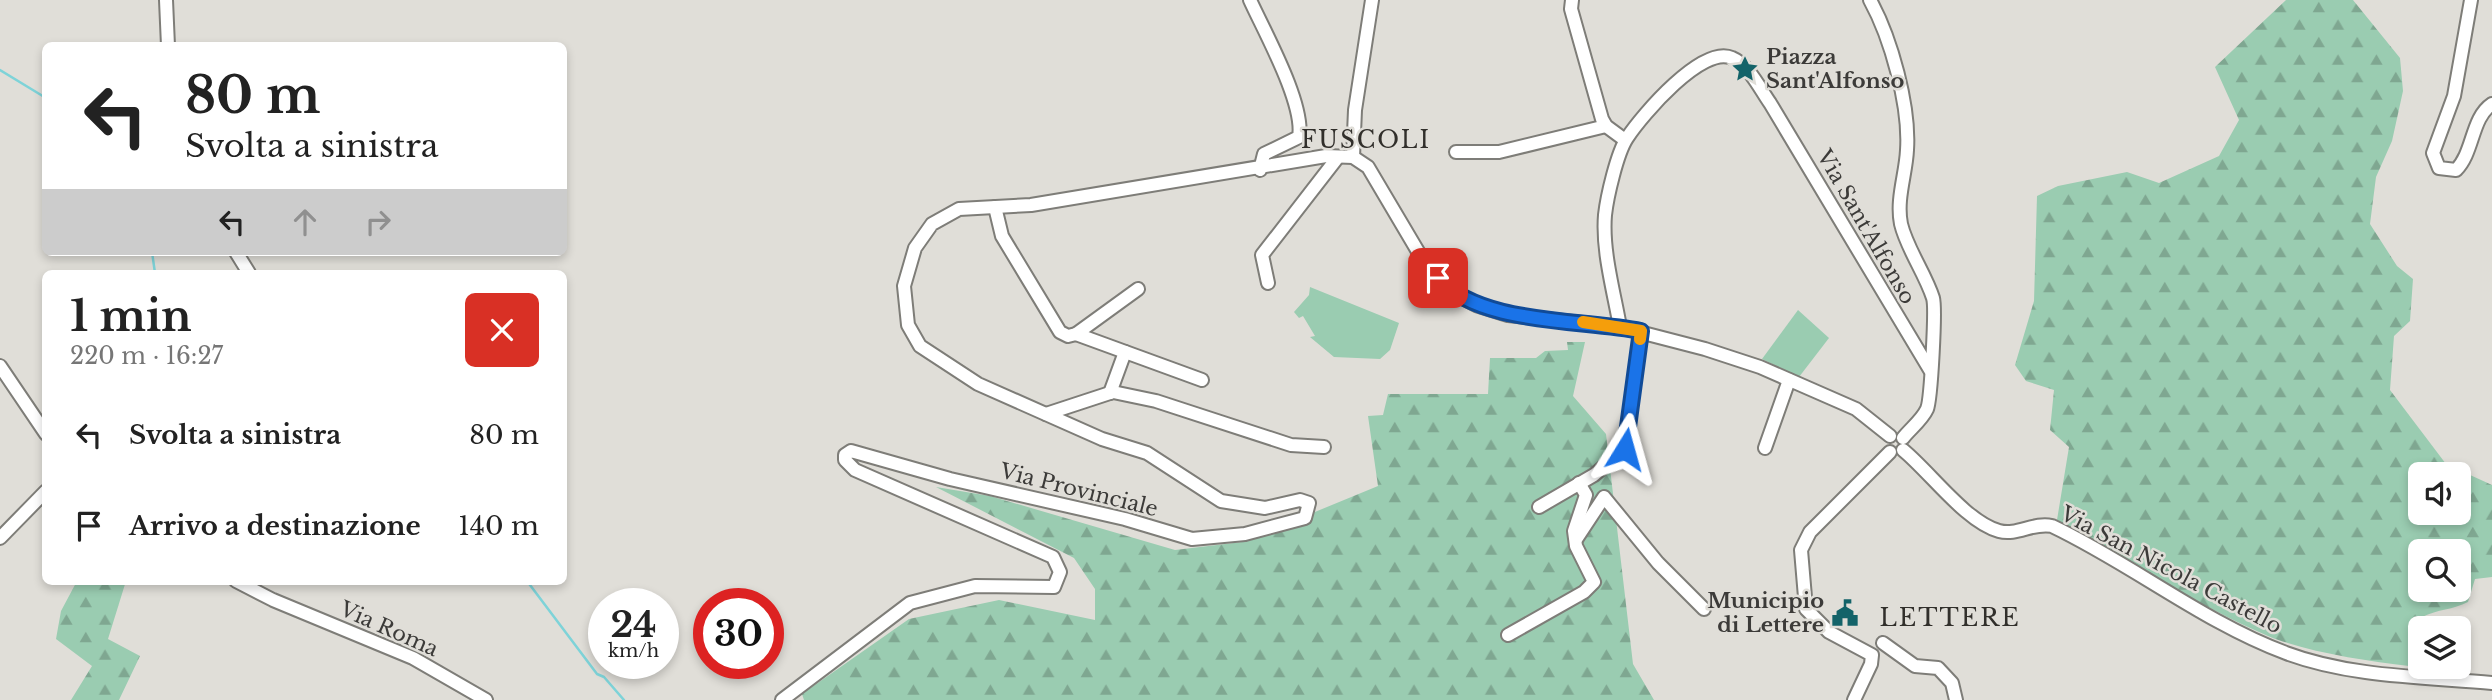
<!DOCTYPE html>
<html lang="it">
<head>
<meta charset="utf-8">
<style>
	:root { --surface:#fff; --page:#f2f2f2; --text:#222; --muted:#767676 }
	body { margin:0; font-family:"Libre Baskerville",serif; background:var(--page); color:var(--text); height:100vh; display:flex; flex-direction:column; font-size:26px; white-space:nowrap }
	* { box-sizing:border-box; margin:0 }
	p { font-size:23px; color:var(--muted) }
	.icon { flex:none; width:38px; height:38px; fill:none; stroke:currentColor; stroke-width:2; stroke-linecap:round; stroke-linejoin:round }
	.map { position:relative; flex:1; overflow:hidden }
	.sheet { position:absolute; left:42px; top:270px; width:525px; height:315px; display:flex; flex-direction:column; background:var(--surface); border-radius:10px; box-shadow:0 4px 10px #0003 }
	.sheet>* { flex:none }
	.banner { position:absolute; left:42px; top:42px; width:525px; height:214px; border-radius:10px; box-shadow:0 4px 10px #0003; background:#fff; color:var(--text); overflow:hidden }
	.buttons { position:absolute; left:2408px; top:462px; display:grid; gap:14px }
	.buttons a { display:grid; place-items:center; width:63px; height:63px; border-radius:10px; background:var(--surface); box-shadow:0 4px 10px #0003; font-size:35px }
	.speed { position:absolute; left:588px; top:588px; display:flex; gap:14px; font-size:35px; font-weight:700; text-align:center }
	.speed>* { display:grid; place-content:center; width:91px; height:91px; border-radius:50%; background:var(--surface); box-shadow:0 4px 10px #0003; line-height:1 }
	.speed small { font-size:18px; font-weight:400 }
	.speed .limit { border:10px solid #d22; background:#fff; color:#111 }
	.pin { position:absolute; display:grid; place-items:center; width:60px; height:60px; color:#fff; margin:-30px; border-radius:14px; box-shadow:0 4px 10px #0006 }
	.me { position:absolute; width:77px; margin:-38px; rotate:8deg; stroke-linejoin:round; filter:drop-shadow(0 0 5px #0008) }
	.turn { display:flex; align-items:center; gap:24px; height:147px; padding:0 28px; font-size:32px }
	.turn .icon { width:91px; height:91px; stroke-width:2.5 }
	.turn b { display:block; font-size:49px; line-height:60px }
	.lanes { display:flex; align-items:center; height:66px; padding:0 28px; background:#0003; justify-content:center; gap:35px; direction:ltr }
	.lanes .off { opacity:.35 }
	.round { display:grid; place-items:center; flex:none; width:74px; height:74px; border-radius:10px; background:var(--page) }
	.summary { display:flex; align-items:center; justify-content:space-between; height:119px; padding:0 28px }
	h1 { font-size:42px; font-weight:700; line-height:52px }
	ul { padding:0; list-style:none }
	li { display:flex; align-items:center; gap:21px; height:91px; padding:0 28px }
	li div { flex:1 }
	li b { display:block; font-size:26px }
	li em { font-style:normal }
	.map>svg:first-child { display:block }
	.grass { fill:#9accb1 }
	.forest { fill:url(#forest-firs); fill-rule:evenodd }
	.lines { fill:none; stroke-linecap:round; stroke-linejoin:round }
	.stream { stroke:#7ed3d8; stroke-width:2.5 }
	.minor-casing { stroke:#7e7d78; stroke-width:16 }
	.minor { stroke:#fff; stroke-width:12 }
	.route-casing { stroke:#114b97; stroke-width:18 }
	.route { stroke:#1a73e8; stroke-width:12 }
	.slow { stroke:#f59e0b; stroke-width:12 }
	.labels { text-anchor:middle; stroke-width:5; stroke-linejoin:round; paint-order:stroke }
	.poi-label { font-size:21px; font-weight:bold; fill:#3c3b39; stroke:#e0ded8; text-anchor:start }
	.street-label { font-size:21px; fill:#3c3b39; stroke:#e0ded8 }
	.neighbourhood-label { font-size:23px; letter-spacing:2px; fill:#312f2b; stroke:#e0ded8 }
	.quarter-label { font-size:24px; letter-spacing:2px; fill:#312f2b; stroke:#e0ded8 }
</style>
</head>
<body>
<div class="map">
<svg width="2492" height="700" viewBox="0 0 2492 700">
	<defs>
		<pattern id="forest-firs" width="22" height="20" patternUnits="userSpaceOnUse" patternTransform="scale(1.75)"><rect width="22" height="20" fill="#9accb1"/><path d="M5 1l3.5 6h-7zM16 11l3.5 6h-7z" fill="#7fa791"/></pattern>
	</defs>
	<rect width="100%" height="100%" fill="#e0ded8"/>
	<g class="grass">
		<polygon points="1310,287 1399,323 1390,350 1380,359 1334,357 1310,337 1315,336 1303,316 1299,318 1294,312 1309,295"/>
		<polygon points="1798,310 1829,338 1799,377 1762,359"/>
	</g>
	<g class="forest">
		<path d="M2286,0H2353L2400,58L2403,91L2392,141L2376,177L2370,224L2397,266L2413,279L2410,321L2394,336L2390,390L2446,464L2492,485V577L2475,579L2468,602C2453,610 2438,609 2422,617L2409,666C2366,661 2307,652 2268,636C2194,604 2126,559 2057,520L2069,447L2050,430L2054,390L2026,381L2015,365L2034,301L2037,196L2058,186L2127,172L2159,183L2219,156L2239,120L2215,67ZM2420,474H2459V513H2420ZM2420,551H2459V590H2420Z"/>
		<polygon points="1567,342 1585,342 1573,396 1606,434 1633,664 1654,700 804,700 802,694 909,619 999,600 1095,620 1095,589 1074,558 936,487 990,496 1175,550 1242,542 1378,486 1368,416 1383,415 1388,394 1488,394 1490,358 1536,358 1545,351 1568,350"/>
		<polygon points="77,581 126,581 108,639 140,656 119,700 71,700 92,666 56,639 61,611"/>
	</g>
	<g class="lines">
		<g class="stream">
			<polyline points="0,70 46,98"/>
			<polyline points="152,252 155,273"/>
			<polyline points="527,581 597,674 604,677 624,700"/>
		</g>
		<defs>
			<g id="minor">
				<polyline points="166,0 168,46"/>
				<path d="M1250,0C1264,31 1305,104 1299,137L1264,154L1260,170"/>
				<polyline points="1572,0 1571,9 1602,119 1606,126 1625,140"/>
				<path d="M1870,0C1891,38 1910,106 1907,150C1906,174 1896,199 1901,224C1907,249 1925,273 1933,298C1936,308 1931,400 1927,409C1922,420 1910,429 1903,438"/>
				<path d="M2471,0L2454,96L2433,153L2439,168L2456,170C2474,152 2471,118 2492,104"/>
				<polyline points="1456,152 1499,152 1606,126"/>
				<polyline points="1353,157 1355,110 1372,0"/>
				<polyline points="995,207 1002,236 1060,332 1068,336 1076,334 1138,289"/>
				<polyline points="236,252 249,273"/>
				<polyline points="1268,283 1262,255 1338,157"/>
				<path d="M1620,327C1614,292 1602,251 1605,215C1607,197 1617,153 1627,138C1642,115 1703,44 1732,58C1749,65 1760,89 1770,103L1930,370"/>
				<polyline points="1076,334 1202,380"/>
				<polyline points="0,366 46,434"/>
				<polyline points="1110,393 1125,352"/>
				<polyline points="1046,414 1113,392 1156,401 1291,445 1324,447"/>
				<polyline points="1765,448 1789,380"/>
				<path d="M1903,450C1930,472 1966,522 1999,531C2017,536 2033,522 2052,526C2132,564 2203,622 2286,653C2350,677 2425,677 2492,683"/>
				<polyline points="1539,507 1594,475 1625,449 1641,331"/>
				<polyline points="0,538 46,491"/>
				<polyline points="1577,538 1604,497 1658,563 1704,609"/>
				<polyline points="236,581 273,600 413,658 486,700"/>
				<polyline points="1508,635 1584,592 1594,582 1576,546 1574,531 1586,495 1579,483"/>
				<polyline points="1883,643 1915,666 1938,668 1952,683 1956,700"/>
				<polyline points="782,700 910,603 975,586 1054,587 1060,572 1053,557 855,470 845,460 845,455 851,451 950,479 1125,519 1192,539 1245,534 1305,518 1309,503 1300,500 1265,508 1221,501 1147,453 1102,439 978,384 920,346 908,325 904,286 915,248 932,224 959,209 1031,205 1326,156 1353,157 1368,167 1426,265 1450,291 1476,305 1508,315 1620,327 1705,349 1760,367 1856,409 1890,436"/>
				<polyline points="1854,700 1871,664 1872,655 1829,632 1806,609 1801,550 1810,532 1890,452"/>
			</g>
		</defs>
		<use href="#minor" class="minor-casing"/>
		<use href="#minor" class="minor"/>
	</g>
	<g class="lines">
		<defs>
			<path id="route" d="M1438,278C1480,325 1580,319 1641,331L1625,449"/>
		</defs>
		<use href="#route" class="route-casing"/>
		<use href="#route" class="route"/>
		<polyline class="slow" points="1583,322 1641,331 1640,339"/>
	</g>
	<defs>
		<symbol id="sight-bare" viewBox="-9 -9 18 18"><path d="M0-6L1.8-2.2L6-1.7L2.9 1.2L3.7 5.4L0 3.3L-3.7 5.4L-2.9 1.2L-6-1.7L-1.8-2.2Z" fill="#136369" stroke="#e0ded8" stroke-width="2.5" paint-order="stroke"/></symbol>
		<symbol id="civic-bare" viewBox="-9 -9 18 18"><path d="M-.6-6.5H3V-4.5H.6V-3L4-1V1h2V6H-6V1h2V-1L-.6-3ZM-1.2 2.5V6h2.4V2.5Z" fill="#136369" stroke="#e0ded8" stroke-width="2.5" paint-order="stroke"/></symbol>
	</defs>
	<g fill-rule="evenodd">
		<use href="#sight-bare" x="1726" y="50" width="38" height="38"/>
		<use href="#civic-bare" x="1826" y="594" width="38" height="38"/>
	</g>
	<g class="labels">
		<g class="poi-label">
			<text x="1766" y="64">Piazza<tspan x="1766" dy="24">Sant'Alfonso</tspan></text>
			<text x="1824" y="608" text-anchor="end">Municipio<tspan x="1824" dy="24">di Lettere</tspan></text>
		</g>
		<g class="street-label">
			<text transform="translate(1866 227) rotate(60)" y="7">Via Sant'Alfonso</text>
			<text transform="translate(1079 490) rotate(14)" y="7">Via Provinciale</text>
			<text transform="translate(2171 570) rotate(28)" y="7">Via San Nicola Castello</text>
			<text transform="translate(389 629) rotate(24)" y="7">Via Roma</text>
		</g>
		<g class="neighbourhood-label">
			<text x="1366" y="148">FUSCOLI</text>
		</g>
		<g class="quarter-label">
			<text x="1950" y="626">LETTERE</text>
		</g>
	</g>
</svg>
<div class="buttons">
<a><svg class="icon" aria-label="sound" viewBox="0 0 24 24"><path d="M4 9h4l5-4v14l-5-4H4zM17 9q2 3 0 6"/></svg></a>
<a><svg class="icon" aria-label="search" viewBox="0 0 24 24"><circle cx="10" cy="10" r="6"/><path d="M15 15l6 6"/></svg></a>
<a><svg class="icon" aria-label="layers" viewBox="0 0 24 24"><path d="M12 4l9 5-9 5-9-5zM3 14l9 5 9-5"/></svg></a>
</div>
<div class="speed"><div>24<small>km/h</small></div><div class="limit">30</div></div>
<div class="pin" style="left:1438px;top:278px;background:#d93025"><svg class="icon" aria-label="arrive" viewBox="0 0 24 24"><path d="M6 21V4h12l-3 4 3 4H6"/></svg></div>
<svg class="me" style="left:1625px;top:449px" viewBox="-20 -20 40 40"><path d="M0-17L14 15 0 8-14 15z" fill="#1a73e8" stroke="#fff" stroke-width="4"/></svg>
<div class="banner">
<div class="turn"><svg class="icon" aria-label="left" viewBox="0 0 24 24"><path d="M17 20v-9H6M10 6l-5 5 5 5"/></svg><div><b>80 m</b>Svolta a sinistra</div></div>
<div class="lanes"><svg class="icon" aria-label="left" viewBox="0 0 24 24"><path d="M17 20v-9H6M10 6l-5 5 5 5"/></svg><svg class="icon off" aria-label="ahead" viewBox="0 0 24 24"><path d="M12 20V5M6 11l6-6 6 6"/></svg><svg class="icon off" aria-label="right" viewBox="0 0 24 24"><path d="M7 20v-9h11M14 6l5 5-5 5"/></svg></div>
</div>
<section class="sheet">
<div class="summary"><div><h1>1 min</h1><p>220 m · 16:27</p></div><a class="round" style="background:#d93025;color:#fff"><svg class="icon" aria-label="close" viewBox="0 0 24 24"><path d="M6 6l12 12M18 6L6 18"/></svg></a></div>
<ul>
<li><svg class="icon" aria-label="left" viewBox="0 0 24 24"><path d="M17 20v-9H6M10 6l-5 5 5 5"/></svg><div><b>Svolta a sinistra</b></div><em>80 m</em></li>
<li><svg class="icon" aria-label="arrive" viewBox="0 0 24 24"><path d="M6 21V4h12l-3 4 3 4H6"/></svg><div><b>Arrivo a destinazione</b></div><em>140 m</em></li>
</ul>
</section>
</div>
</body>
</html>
